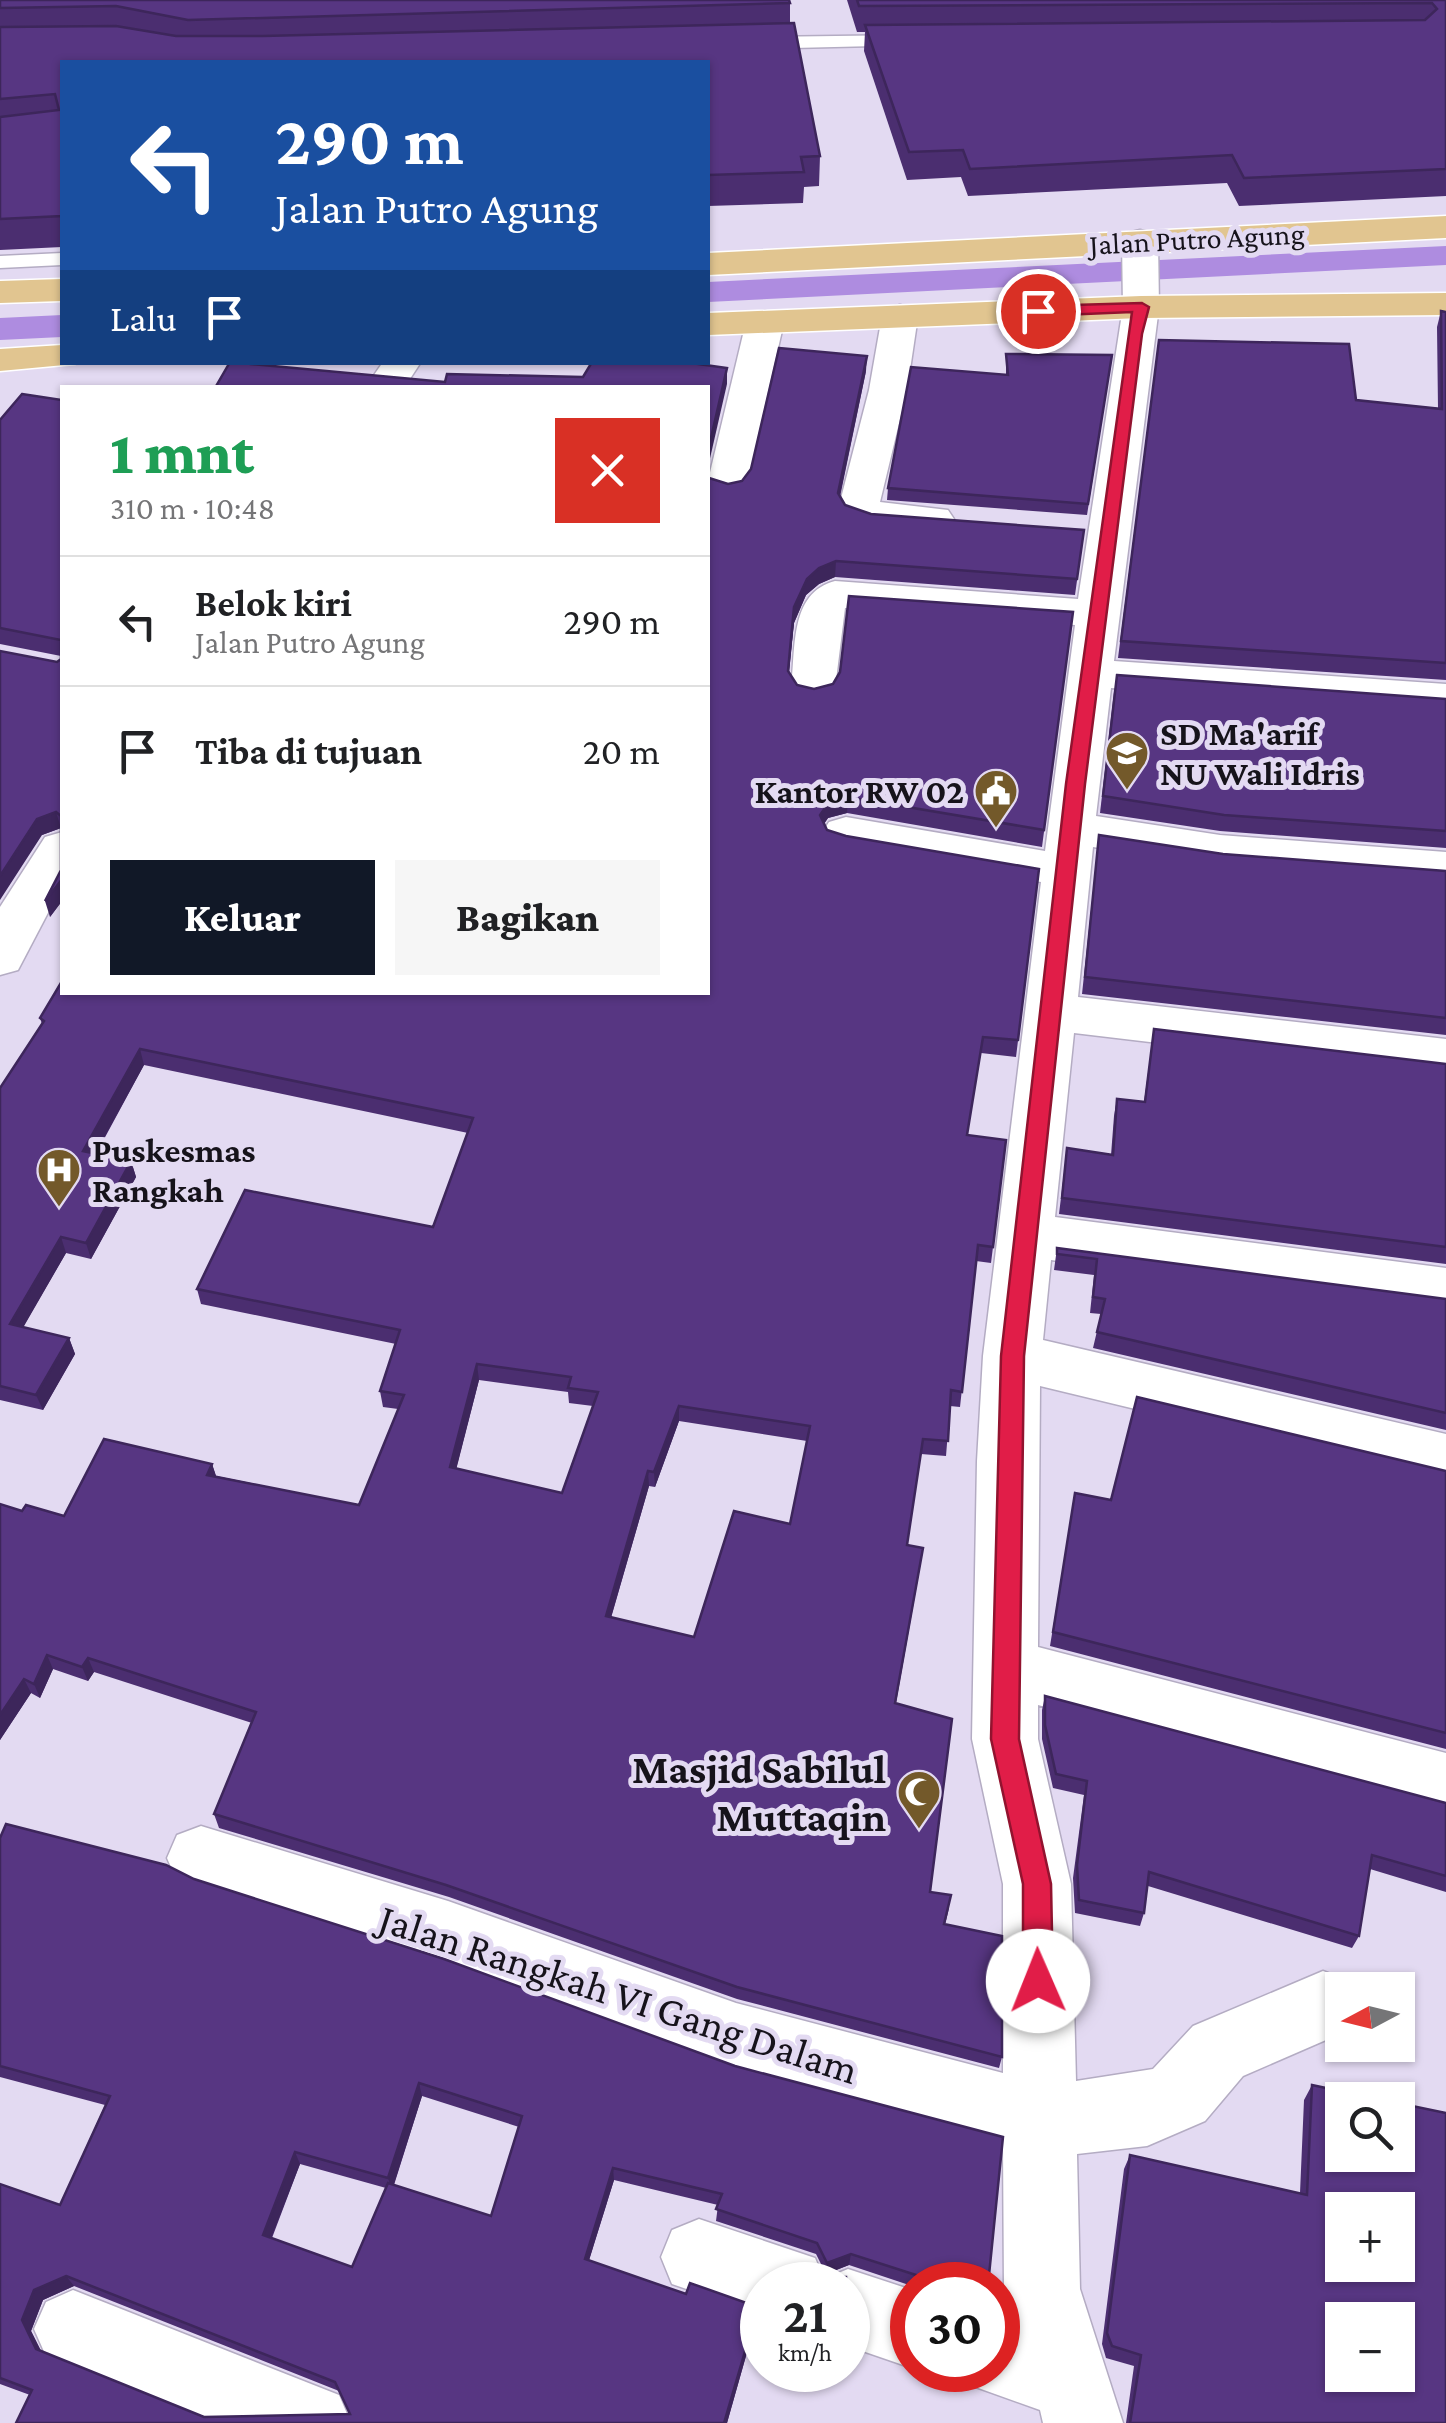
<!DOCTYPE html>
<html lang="id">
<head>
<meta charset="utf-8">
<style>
	:root { --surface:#fff; --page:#f6f6f6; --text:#202124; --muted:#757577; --line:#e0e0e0; --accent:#111827 }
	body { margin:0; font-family:"Crimson Pro",serif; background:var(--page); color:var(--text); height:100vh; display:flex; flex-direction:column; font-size:38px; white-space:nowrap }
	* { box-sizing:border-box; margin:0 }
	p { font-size:32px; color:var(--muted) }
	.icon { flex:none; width:55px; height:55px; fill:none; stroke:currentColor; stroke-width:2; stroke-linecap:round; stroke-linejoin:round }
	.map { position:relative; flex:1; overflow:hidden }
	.drawer { position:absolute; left:60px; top:385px; width:650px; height:610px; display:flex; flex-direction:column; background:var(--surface); border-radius:0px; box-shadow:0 2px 8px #0004 }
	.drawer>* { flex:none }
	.hud { position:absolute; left:60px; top:60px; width:650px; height:305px; border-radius:0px; box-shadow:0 2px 8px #0004; background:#1a4fa0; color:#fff; overflow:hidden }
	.needle { width:65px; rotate:263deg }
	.tools { position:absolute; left:1325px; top:1972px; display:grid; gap:20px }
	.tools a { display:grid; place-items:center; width:90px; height:90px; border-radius:0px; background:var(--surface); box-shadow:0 2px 8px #0004; font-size:50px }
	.speed { position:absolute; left:740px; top:2262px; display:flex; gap:20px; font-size:50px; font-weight:700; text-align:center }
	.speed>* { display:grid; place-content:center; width:130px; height:130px; border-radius:50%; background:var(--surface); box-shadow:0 2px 8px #0004; line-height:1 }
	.speed small { font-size:25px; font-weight:400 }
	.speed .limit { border:15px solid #d22; background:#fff; color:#111 }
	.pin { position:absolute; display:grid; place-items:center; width:85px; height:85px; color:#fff; margin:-42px; border:5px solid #fff; border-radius:50%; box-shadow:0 2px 10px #0007 }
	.me { position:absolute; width:110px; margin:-55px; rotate:359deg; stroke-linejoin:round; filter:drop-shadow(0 0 8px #0008) }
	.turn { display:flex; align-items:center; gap:35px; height:210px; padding:0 50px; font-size:45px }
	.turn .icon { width:130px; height:130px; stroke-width:2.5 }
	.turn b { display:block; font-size:70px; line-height:85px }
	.then { display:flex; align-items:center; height:95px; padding:0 50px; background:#0003; gap:20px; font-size:38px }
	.round { display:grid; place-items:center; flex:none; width:105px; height:105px; border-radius:0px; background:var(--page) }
	.head { display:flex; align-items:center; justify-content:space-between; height:170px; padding:0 50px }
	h1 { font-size:60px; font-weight:800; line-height:75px; color:#1e9e55 }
	.primary-button { display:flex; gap:20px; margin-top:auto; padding:20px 50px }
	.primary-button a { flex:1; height:115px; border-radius:0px; background:var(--accent); color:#fff; font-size:40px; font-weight:800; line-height:115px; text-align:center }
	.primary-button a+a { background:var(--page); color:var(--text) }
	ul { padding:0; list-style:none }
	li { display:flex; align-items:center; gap:30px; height:130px; padding:0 50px; border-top:2px solid var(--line) }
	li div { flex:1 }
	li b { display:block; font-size:38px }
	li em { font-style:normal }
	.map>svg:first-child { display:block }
	.water { fill:#ae8ce0 }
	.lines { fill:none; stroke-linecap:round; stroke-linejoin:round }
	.lane-casing { stroke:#b4acc3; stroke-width:3 }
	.street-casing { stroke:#b4acc3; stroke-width:3 }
	.primary-casing { stroke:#fff; stroke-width:3 }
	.lane { fill:#fff; fill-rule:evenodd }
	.street { fill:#fff; fill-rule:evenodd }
	.primary { fill:#e1c590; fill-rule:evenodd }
	.wall { fill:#4b2e70; fill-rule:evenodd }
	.shaded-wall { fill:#3d265b }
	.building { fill:#573682; stroke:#3d265b; stroke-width:2.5; fill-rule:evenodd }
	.route { fill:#e11d48; stroke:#92132f; stroke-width:2.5 }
	.labels { text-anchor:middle; stroke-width:10; stroke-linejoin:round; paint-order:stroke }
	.far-street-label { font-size:30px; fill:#16131b; stroke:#e3daf2 }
	.poi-label { font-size:35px; font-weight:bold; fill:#16131b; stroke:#e3daf2; text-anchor:start }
	.near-poi-label { font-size:42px; font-weight:bold; fill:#16131b; stroke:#e3daf2; text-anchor:end }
	.near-street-label { font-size:42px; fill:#16131b; stroke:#e3daf2 }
</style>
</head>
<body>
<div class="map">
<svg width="1446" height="2423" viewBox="0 0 1446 2423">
	<rect width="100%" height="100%" fill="#e3daf2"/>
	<g class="water">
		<polygon points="1446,246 1446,265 708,302 708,282"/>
		<polygon points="62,315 62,337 0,340 0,318"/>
	</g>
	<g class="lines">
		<defs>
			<g id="lane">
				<polygon points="910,35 919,41 917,45 754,49 745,43 754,37"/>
				<polygon points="62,253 62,265 0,268 0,256"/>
			</g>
			<g id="street">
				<path d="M1140,230L1153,233L1158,241L1159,307L1114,661L1446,684V712L1111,688L1096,816L1220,835L1446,852V884L1220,867L1093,847L1078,997L1446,1039V1077L1074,1033L1055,1217L1446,1268V1312L1051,1260L1043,1340L1446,1434V1484L1040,1386L1038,1647L1446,1753V1815L1038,1705V1739L1071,1884L1076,2081L1153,2069L1193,2026L1323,1971L1348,1981L1352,1990H1342V2033L1243,2076L1205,2121L1147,2146L1077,2154L1080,2289L1123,2423H1043L1040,2410L970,2385L964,2370H998V2318L1014,2323L1004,2289L1003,2146L736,2075L448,1969L201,1890L177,1881L167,1858L177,1835L201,1826L448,1901L736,2003L1003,2073V1884L972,1739L977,1461L983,1356L1041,882L846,849L829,844L822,833L829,822L846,817L1045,851L1075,625L845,608L835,688L829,698L813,702L797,698L791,688C796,649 789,593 835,581L1078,599L1123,307L1122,241L1127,233Z"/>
				<path d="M900,305L913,308L918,316L907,390L880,502L948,510L954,519L948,528C917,535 858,534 839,506L869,390L882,316L887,308Z"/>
				<polygon points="765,311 778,314 784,322 747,484 741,493 727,496 713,493 708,481 746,322 752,314"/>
				<polygon points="383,362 421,362 404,388 365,388"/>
				<polygon points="62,832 62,886 18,970 0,975 0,907 45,837"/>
				<polygon points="699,2219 815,2258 824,2279 848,2269 912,2290 912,2368 848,2346 848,2285 762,2285 762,2315 672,2284 661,2257 672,2230"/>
				<polygon points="73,2290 339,2395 351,2423 212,2423 46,2356 34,2329 46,2302"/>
			</g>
			<g id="primary">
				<polygon points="1446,216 1446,238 708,275 708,253"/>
				<polygon points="62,279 62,301 0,303 0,281"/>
				<polygon points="1446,293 1446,315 1141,318 708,335 708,313 1141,296"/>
				<polygon points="62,345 62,362 75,364 0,371 0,349"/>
			</g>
		</defs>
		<use href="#lane" class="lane-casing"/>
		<use href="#street" class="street-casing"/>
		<use href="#primary" class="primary-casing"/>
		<use href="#lane" class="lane"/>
		<use href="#street" class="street"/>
		<use href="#primary" class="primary"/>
	</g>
	<g class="wall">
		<polygon points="0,0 790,3 790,23 820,156 819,186 804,187 803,203 708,206 708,62 62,62 62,247 0,250"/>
		<polygon points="847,0 1446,0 1446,196 1239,206 1227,183 968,196 961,177 907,180 864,51 865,32 857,32"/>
		<polygon points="1441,311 1446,312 1446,680 1118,658 1159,340 1356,400 1438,408 1437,327"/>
		<polygon points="1006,354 1112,355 1087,515 887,500 888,488 1006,374"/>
		<path d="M866,371L840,497L845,505L871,514L1084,530L1075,595L835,577L819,584L806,595L794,623L789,673L797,685L814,689L1073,612L1042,847L847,813L828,818L824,824L827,830L846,836L1039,869L1016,1057L981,1053L967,1135L993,1247L991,1263L976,1261L960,1407L950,1406L946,1456L921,1454L907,1545L921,1562L896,1703L930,1892L949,1908L945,1925L1002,2057L999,2068L737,1999L449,1897L219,1828L214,1814L252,1723L94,1672L88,1681L53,1669L40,1698L31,1693L0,1740V1504L22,1511L64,1516L212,1464L216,1476L359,1505L398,1409L383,1407L380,1391L396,1344L201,1304L197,1289L433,1227L468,1133L144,1065L96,1154L131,1161L136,1177L91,1259L66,1253L23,1327L69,1338L75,1354L43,1410L0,1400V1088L42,1024L40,1018L708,992L709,478L728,484L742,481ZM479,1380L568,1392L569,1403L593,1406L562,1493L456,1469ZM679,1421L807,1441L790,1524L694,1637L611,1618L649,1486L655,1487Z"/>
		<polygon points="62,400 62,901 50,917 61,870 61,828 42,835 57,662 61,659 61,656 0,644 0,420"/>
		<polygon points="1114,692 1446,699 1446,848 1220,831 1100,813"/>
		<polygon points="1099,835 1223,854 1446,871 1446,1035 1082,994"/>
		<polygon points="1154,1029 1446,1064 1446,1264 1059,1214 1067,1148 1111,1155 1114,1116 1117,1099 1144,1102"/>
		<polygon points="1057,1248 1446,1299 1446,1430 1093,1348 1101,1314 1090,1313 1094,1275 1054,1270"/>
		<polygon points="1446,1471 1446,1749 1050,1646 1075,1493 1111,1500"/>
		<polygon points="1045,1696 1446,1803 1446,1892 1370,1869 1359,1936 1352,1948 1148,1886 1144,1913 1140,1926 1075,1913 1073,1878 1084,1795 1053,1788 1042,1739 1042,1710"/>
		<path d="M0,1838L988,2285L912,2286L849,2265L826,2274L816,2254L716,2221L718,2205L614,2180L589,2260L686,2294L758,2307L757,2317L727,2423H16L30,2395L0,2384V2184L60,2205L105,2105L0,2077ZM422,2096L519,2127L491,2216L394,2185ZM300,2164L386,2188L352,2267L272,2238ZM74,2286L339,2391L350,2414L204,2417L41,2351L31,2331L43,2300Z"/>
		<polygon points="1312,2085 1446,2423 1126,2423 1134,2366 1106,2358 1102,2344 1124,2169 1130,2155 1300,2193 1304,2100"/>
		<polygon points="816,2277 846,2277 846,2285 815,2285"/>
	</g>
	<g class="shaded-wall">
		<polygon points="867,356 866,371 837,509 838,493"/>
		<polygon points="727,368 727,384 708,467 708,451"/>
		<polygon points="836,561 835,577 819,584 806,595 794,623 787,688 794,607 807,579 819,568"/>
		<polygon points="848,797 847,813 828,818 819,831 820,815 829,802"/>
		<polygon points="56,812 61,828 42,835 0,900 0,876 37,819"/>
		<polygon points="60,882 62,892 62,901 50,917 45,901"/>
		<polygon points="140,1049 144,1065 88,1167 83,1151"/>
		<polygon points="131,1161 136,1177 91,1259 86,1243"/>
		<polygon points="61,1237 66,1253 16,1340 10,1324"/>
		<polygon points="69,1338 75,1354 43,1410 36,1395"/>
		<polygon points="477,1364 479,1380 453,1482 450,1467"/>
		<polygon points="679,1406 679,1421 655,1487 654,1472"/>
		<polygon points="212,1464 217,1479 207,1475"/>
		<polygon points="648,1471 649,1486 607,1631 606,1616"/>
		<polygon points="47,1655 53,1669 40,1698 34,1684"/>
		<polygon points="88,1658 94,1672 88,1681 82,1667"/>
		<polygon points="24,1679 31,1693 0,1740 0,1715"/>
		<polygon points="419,2083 422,2096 392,2190 388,2178"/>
		<polygon points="295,2152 300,2164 268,2246 263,2235"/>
		<polygon points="613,2168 614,2180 586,2270 585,2259"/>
		<polygon points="851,2254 849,2265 826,2274 827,2263"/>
		<polygon points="66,2276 74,2286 43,2300 31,2331 45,2359 36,2349 22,2320 34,2290"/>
		<polygon points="758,2307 757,2317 727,2423 724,2423"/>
	</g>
	<g class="building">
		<polygon points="0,0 789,0 790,3 188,20 116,6 0,8"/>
		<polygon points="857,0 1446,0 1446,169 1244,178 1232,155 970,169 963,150 909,152 865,25 1425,20 1437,9 1432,3 859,6"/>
		<polygon points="794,23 820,156 801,157 804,172 708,175 708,62 62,62 62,216 0,219 0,117 59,110 55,94 0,99 0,27 116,26 176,36 263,36"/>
		<polygon points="1441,311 1446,312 1446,663 1121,641 1159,340 1349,344 1356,400 1442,409"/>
		<path d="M779,348L867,356L838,493L845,505L871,514L1084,530L1077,579L836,561L819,568L807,579L794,607L788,671L797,685L814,689L833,684L840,672L849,596L1073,612L1044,830L848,797L829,802L820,815L827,830L846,836L1039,869L1018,1040L983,1037L967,1135L1006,1140L993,1247L978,1245L962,1392L951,1390L948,1441L923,1439L907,1545L923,1548L895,1703L952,1719L930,1892L951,1895L944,1924L1002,1936V2057L737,1987L446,1885L214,1814L256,1712L88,1658L82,1667L47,1655L34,1684L24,1679L0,1715V1504L22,1511L26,1505L64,1516L104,1439L212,1464L207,1475L359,1505L404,1395L380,1391L400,1330L197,1289L245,1190L433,1227L473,1118L140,1049L83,1151L131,1161L86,1243L61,1237L10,1324L69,1338L36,1395L0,1386V1088L44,1021L40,1018L62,981V992H708V473L709,478L728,484L742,481L751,469ZM477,1364L571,1377L568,1388L598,1392L562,1493L450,1467ZM679,1406L810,1426L790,1524L734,1511L694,1637L606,1616L648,1471L654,1472Z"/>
		<polygon points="1006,354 1112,355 1088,504 888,488 911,367 1008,375"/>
		<polygon points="230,362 445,382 447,374 583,377 592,362 684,362 727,368 708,451 708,388 215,388"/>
		<polygon points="22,394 62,400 62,884 60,882 45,901 61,870 61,816 56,812 37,819 0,876 0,651 57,662 61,659 61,640 0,628 0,420"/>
		<polygon points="1117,675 1446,699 1446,831 1224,815 1103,796"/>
		<polygon points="1099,835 1223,854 1446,871 1446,1018 1085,977"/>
		<polygon points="1154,1029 1446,1064 1446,1247 1062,1198 1067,1148 1113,1155 1117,1099 1145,1102"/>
		<polygon points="1057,1248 1446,1299 1446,1413 1097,1332 1105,1299 1093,1297 1097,1259 1057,1254"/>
		<polygon points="1137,1397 1446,1471 1446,1733 1053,1632 1075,1493 1111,1500"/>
		<polygon points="1045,1696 1446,1803 1446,1876 1372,1855 1359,1936 1149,1872 1144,1913 1079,1900 1077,1865 1087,1781 1056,1774 1045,1725"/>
		<path d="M6,1824L166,1865L194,1879L444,1959L735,2066L1003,2137L988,2285H917L916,2275L851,2254L827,2263L817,2243L716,2209L722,2194L613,2168L585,2259L686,2294L690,2283L758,2307L724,2423H16L32,2390L0,2378V2184L60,2205L110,2096L0,2066V1838ZM419,2083L522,2116L491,2216L388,2183L352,2267L263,2235L295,2152L388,2178ZM66,2276L335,2382L350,2414L204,2417L36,2349L22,2320L34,2290Z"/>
		<path d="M1312,2085L1382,2100H1342V2155H1398V2103L1446,2113V2423H1130L1141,2355L1112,2346L1107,2333L1130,2155L1307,2195ZM1342,2210H1398V2265H1342ZM1342,2320H1398V2375H1342Z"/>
		<polygon points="816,2277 846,2277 846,2284"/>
	</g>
	<polygon class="route" points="1142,303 1149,307 1142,334 1085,784 1024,1356 1019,1739 1051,1884 1053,1981 1048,1991 1038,1996 1028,1991 1023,1981 1023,1884 991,1739 1001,1356 1066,784 1132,312 1038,316 1030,311 1038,306"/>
	<defs>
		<symbol id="school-pin" viewBox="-11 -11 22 30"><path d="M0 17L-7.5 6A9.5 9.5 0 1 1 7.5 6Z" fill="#73592a" stroke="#e3daf2"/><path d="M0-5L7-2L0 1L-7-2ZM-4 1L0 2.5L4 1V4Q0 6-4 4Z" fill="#fff"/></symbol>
		<symbol id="civic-pin" viewBox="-11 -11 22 30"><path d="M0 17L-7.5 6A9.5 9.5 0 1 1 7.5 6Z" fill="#73592a" stroke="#e3daf2"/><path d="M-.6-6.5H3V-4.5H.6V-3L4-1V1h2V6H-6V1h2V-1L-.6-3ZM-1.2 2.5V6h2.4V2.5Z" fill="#fff"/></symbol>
		<symbol id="hospital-pin" viewBox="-11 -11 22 30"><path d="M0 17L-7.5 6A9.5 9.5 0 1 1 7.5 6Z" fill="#73592a" stroke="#e3daf2"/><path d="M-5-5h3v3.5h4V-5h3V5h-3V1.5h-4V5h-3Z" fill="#fff"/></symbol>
		<symbol id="mosque-pin" viewBox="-11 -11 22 30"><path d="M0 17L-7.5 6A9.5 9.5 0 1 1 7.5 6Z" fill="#73592a" stroke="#e3daf2"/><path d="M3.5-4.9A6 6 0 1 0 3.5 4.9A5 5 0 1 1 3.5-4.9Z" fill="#fff"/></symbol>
	</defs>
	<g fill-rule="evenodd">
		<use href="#school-pin" x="1102" y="728" width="50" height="68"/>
		<use href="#civic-pin" x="971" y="766" width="50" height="68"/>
		<use href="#hospital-pin" x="34" y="1145" width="50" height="68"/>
		<use href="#mosque-pin" x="894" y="1767" width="50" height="68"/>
	</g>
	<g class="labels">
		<g class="far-street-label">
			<text transform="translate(1197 239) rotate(-3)" y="10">Jalan Putro Agung</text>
		</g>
		<g class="poi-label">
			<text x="1160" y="745">SD Ma'arif<tspan x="1160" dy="40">NU Wali Idris</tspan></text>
			<text x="964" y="803" text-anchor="end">Kantor RW 02</text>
			<text x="92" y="1162">Puskesmas<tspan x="92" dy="40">Rangkah</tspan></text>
		</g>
		<g class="near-poi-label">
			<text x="886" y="1783">Masjid Sabilul<tspan x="886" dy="48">Muttaqin</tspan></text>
		</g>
		<g class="near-street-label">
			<text transform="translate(619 1993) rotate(18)" y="15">Jalan Rangkah VI Gang Dalam</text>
		</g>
	</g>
</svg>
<div class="tools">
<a><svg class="needle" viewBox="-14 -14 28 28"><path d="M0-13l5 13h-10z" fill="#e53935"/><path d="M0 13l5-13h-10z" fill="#757577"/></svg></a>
<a><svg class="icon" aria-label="search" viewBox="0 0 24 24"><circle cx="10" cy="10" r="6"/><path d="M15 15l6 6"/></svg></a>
<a>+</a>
<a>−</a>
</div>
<div class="speed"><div>21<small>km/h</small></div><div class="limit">30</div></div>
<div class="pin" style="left:1038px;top:311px;background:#d93025"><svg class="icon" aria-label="arrive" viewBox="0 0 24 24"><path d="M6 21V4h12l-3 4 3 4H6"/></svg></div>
<svg class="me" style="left:1038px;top:1981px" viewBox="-20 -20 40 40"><circle r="19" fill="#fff"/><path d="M0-13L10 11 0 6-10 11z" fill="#e11d48"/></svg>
<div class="hud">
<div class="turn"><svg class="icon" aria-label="left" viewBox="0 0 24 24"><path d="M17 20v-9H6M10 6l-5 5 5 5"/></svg><div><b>290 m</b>Jalan Putro Agung</div></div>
<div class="then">Lalu<svg class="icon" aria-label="arrive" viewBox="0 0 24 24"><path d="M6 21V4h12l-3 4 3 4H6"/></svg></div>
</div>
<section class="drawer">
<div class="head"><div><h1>1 mnt</h1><p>310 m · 10:48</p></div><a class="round" style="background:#d93025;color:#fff"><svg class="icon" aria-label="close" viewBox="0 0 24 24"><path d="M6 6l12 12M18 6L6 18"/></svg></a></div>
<ul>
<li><svg class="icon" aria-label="left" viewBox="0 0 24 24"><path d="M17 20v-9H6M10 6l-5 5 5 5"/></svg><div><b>Belok kiri</b><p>Jalan Putro Agung</p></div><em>290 m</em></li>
<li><svg class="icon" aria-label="arrive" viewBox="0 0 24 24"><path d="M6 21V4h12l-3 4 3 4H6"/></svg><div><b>Tiba di tujuan</b></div><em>20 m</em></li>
</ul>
<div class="primary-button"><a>Keluar</a><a>Bagikan</a></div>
</section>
</div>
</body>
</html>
